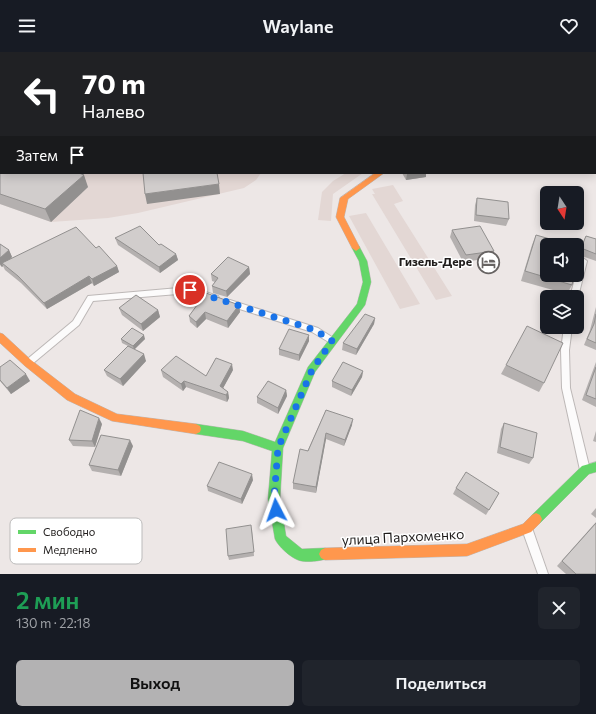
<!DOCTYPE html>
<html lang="ru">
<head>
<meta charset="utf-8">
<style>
	:root { --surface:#171b24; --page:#20242c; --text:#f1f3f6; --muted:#9ea1a6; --accent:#b3b2b3 }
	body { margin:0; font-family:Commissioner,sans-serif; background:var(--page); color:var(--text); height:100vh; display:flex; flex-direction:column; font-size:15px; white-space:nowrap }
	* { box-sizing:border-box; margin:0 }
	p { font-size:13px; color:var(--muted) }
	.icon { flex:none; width:22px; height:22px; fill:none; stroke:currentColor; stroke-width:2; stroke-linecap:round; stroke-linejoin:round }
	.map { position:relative; height:522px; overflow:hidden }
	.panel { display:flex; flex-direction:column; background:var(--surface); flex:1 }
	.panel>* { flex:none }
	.hud { position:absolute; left:0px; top:0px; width:596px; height:122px; box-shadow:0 2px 10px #0003; background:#202124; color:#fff; overflow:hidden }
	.needle { width:26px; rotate:168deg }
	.buttons { position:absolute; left:540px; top:134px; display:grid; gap:8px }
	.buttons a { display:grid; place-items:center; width:44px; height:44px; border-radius:6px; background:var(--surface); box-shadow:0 2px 10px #0003; font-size:20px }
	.pin { position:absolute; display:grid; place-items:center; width:34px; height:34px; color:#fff; margin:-17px; border:2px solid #fff; border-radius:50%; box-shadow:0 1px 4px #0007 }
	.me { position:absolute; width:44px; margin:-22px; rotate:356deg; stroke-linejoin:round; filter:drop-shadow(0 0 3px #0008) }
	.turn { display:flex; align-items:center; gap:14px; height:84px; padding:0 16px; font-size:18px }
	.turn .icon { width:52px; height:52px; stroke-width:2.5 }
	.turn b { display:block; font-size:28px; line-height:34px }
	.then { display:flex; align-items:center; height:38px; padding:0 16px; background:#0003; gap:8px; font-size:15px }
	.round { display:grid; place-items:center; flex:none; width:42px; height:42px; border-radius:6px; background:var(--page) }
	.headline { display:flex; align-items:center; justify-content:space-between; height:68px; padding:0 16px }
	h1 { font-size:24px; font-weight:600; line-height:30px; color:#1e9e55 }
	.cta { display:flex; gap:8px; margin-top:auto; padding:8px 16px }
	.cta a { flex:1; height:46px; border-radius:6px; background:var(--accent); color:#111; font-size:16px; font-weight:600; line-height:46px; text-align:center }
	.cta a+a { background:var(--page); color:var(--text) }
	header { display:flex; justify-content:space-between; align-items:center; height:52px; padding:0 16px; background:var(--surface); font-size:18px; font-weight:600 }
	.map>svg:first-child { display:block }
	.built { fill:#e3d7d4 }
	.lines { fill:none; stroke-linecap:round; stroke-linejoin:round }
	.lane-casing { stroke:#bdb8b7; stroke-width:2 }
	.street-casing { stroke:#bdb8b7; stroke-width:1 }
	.fast-casing { stroke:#bdb8b7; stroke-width:1 }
	.slow-casing { stroke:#bdb8b7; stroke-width:1 }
	.lane { fill:#fcfbfb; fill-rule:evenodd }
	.street { fill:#fcfbfb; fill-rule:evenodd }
	.fast { fill:#63d668; fill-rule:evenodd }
	.slow { fill:#ff974d; fill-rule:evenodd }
	.wall { fill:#b4b0af }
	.shaded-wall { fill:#92908f }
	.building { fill:#d1cdcc; stroke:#92908f }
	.route { stroke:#1a73e8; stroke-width:7; stroke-dasharray:0 12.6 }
	.labels { text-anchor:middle; stroke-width:3; stroke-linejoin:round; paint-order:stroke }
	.poi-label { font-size:12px; font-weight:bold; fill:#1f1c1b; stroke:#fff; text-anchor:end }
	.near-street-label { font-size:14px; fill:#1f1c1b; stroke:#fff }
	.key { fill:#fff; stroke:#bcbbbb; stroke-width:1 }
	.key-label { font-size:11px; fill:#1f1c1b }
</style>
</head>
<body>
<header><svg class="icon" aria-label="menu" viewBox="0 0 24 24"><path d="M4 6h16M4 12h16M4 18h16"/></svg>Waylane<svg class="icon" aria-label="heart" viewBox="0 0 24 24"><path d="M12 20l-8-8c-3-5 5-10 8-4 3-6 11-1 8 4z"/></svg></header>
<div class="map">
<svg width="596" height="522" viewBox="0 0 596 522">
	<rect width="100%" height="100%" fill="#ede7e6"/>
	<g class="built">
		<polygon points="1,76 1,121 261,121 256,128 244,136 138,161 108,166 51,170 0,152"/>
		<polygon points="346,121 363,121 333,142 331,169 318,168 322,140 333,129"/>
		<polygon points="393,133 403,149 394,152 452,244 436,248 372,142 375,142 372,137"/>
		<polygon points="366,161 420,252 400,257 349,164"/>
	</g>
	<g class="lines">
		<defs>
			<g id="lane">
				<rect x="0" y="74" width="1" height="5"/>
				<polygon points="583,206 587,209 578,245 577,247 577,245 570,245 576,223 577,223 579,209"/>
				<polygon points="190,235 218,244 219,246 215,249 190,241 93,249 79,273 31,313 28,315 25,313 24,311 25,309 73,269 88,244"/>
				<polygon points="230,248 318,276 335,287 336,289 335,291 332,292 312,280 227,253 226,251"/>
				<polygon points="564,275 572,275 569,298 570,336 590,418 588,421 585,423 582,421 580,418 562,336 561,298"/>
				<polygon points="528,475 532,476 548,522 538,522 523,480 524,476"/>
			</g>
			<g id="street">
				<polygon points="310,0 320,0 321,1 311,1"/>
				<rect x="382" y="0" width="10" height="1"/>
				<rect x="595" y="19" width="1" height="6"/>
				<rect x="595" y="72" width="1" height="6"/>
			</g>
			<g id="fast">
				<path d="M356,193L359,194L367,209L371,230L365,253L315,320L283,396L280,447L286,484L302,497L325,496L329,498L331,502L329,506C322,509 305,511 298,508C290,505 278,494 275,487L268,447L272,399L243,389L196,382L192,380L191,377L192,374L196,372L243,379L275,390L308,315L357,252L363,230L359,209L352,196Z"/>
				<polygon points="596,410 596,420 589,422 540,471 536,473 532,471 530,467 532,463 582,414"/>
			</g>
			<g id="slow">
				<polygon points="375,121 384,121 348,147 344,165 360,196 356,199 352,196 336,165 340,146"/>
				<polygon points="0,281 3,282 31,308 75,342 117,362 196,372 200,374 201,377 200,380 196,382 112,369 67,348 25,314 0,291"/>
				<polygon points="536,461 540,463 542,467 540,471 531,480 467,504 325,508 321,506 319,502 321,498 325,496 467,492 523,472 532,463"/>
			</g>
		</defs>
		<use href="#lane" class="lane-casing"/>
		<use href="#street" class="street-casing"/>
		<use href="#fast" class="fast-casing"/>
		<use href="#slow" class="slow-casing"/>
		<use href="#lane" class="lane"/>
		<use href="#street" class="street"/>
		<use href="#fast" class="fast"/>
		<use href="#slow" class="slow"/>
	</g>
	<g class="wall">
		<polygon points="0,0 186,0 184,1 45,1 45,0 1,1 1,8 0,8"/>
		<polygon points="0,96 88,135 51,170 0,152"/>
		<polygon points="402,121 426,121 426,125 406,128"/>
		<polygon points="477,146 509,167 506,174 474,169 475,153"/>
		<polygon points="452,178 494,199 492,206 463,210 450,185"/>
		<polygon points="536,183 572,233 567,242 521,229 532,193"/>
		<polygon points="586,184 596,187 596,209 579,203 580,196"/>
		<polygon points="115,186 159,193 176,202 178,208 160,221 118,193"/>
		<polygon points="0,192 9,198 12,205 11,206 96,196 117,214 119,220 94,234 92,231 47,257 21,231 5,218 3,214 2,215 0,213"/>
		<polygon points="249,215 250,222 227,245 213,241 212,234 215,230 212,229 211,222"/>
		<polygon points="239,253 240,260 228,276 206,267 197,276 190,270 189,264"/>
		<polygon points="596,255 596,298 584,293 590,278"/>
		<polygon points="119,256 158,258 160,265 143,279 122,263"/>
		<polygon points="375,266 374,272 356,303 342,298 343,291"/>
		<polygon points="309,283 309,289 299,309 279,303 279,297"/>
		<polygon points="121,287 145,287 134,297 146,309 123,334 107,324 104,318 128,294 122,291"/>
		<polygon points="596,310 596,355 582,348"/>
		<polygon points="506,313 544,331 539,340 501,322"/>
		<polygon points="0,315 30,329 11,342 0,329"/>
		<polygon points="161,318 206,324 233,318 223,336 228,340 229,346 227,350 186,335 183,339 163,325"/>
		<polygon points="363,319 362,325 351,344 332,335 332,329"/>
		<polygon points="286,338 287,344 278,362 257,351 257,345"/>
		<polygon points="326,358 352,373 344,394 326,387 316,441 293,437 293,431"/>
		<polygon points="504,371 533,406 529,412 497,401 501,377"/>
		<polygon points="102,372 95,395 73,394 69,388"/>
		<polygon points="596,379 596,390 593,389"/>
		<polygon points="133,394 121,424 92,419 89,413"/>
		<polygon points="253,428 242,452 208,439 207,434"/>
		<polygon points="456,436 499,441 486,463 453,442"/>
		<polygon points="596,456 596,466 591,462"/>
		<polygon points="596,470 596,522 566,522 557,514"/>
		<polygon points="252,478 254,504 229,508 228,504"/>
	</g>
	<g class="shaded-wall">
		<polygon points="23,0 45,0 41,1 20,1"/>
		<polygon points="173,0 186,0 184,1 171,1"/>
		<polygon points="1,40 1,49 0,49 0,41"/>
		<polygon points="410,121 426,121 426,125 406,128 407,122"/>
		<polygon points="84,123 88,135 51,170 45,157"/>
		<polygon points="219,132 220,142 147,152 145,142"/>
		<polygon points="9,198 12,205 4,213 2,211 3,214 2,215 0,212 0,206"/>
		<polygon points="176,202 178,208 160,221 159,215"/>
		<polygon points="117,214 119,220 94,234 92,227"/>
		<polygon points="249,215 250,222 227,245 226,239"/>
		<polygon points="89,224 92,231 47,257 44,251"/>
		<polygon points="239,253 240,260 228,276 227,269"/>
		<polygon points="158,258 160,265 143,279 141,272"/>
		<polygon points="205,260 206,267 197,276 196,270"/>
		<polygon points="375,266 374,272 356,303 357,297"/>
		<polygon points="144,283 145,287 134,298 133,294"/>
		<polygon points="309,283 309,289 299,309 299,303"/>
		<polygon points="144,302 146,309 123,334 120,327"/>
		<polygon points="232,312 233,318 221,340 220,334"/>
		<polygon points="363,319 362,325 351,344 352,338"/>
		<polygon points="26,322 30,329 11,342 7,336"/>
		<polygon points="184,329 186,335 183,339 181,332"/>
		<polygon points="286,338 287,344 278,362 278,356"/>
		<polygon points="228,340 229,346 227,350 226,343"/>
		<polygon points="99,366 102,372 95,395 92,389"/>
		<polygon points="353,367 352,373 344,394 345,388"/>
		<polygon points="326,381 326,387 316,441 316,435"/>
		<polygon points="130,388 133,394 121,424 118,418"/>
		<polygon points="252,422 253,428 242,452 241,447"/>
	</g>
	<g class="building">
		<polygon points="0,0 23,0 20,1 1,1 1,4 0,3"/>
		<polygon points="47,0 173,0 171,1 48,1"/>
		<polygon points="234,0 266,0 267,1 235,1"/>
		<polygon points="322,0 379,0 379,1 323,1"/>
		<polygon points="411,0 428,0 429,1 406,1"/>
		<rect x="472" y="0" width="48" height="1"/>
		<polygon points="0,25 1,27 1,40 0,41"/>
		<polygon points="595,51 596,52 596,65 595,65"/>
		<polygon points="0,96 1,96 1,121 79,121 84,123 45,157 0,142"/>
		<polygon points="143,121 217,121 219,132 145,142"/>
		<polygon points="477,146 508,150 509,167 476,163"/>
		<polygon points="140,174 159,193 161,192 176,202 159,215 115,186"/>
		<polygon points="480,174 494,199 466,203 452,178"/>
		<polygon points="76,175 96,196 99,194 117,214 92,227 89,224 44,251 18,224 2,211"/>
		<polygon points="536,183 571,193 547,193 547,223 574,223 572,233 525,219"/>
		<polygon points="586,184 596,187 596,202 581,196"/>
		<polygon points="0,192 9,198 0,206"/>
		<polygon points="577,195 581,196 577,211"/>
		<polygon points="228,205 249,215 226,239 212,234 218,226 211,222"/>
		<polygon points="206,241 239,253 227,269 205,260 196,270 189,264"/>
		<polygon points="136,243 158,258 141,272 119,256"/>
		<polygon points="365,262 375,266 357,297 343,291"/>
		<polygon points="596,262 596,291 587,287 594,272"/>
		<polygon points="527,274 563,291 544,331 506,313"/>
		<polygon points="132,276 144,283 133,294 121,287"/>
		<polygon points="289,277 309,283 299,303 279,297"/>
		<polygon points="128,294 144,302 120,327 104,318"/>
		<polygon points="176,304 206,324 216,306 232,312 220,334 228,340 226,343 184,329 181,332 161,318"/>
		<polygon points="10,308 26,322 7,336 0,328 0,315"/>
		<polygon points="343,310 363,319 352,338 332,329"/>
		<polygon points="596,315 596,347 586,343"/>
		<polygon points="268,329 286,338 278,356 257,345"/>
		<polygon points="80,358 99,366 92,389 69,388"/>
		<polygon points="326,358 353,367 345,388 326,381 316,435 293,431 300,397 308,399"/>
		<polygon points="504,371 537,381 533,406 500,395"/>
		<polygon points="101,383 130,388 118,418 89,413"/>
		<polygon points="219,410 252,422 241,447 207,434"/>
		<polygon points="466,420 499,441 489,458 456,436"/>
		<polygon points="596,471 596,522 576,522 562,509"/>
		<polygon points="251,473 254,500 228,504 226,477"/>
	</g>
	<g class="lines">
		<polyline class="route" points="190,238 315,278 332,289 312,318 278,396 274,447 276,458"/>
	</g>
	<defs>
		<symbol id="hotel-ring" viewBox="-11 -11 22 22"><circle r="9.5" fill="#fff" stroke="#676362" stroke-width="1.5"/><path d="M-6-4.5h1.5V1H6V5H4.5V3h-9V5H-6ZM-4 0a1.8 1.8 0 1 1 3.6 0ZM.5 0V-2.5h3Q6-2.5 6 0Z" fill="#676362"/></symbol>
	</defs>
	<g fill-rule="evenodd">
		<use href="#hotel-ring" x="476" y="198" width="25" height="25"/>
	</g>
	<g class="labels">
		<g class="poi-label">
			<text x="472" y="214">Гизель-Дере</text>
		</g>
		<g class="near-street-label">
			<text transform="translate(403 485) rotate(-3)" y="5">улица Пархоменко</text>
		</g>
	</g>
	<rect x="10" y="466" width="132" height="46" rx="6" class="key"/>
	<rect x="18" y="478" width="18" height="4" fill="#63d668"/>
	<rect x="18" y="496" width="18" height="4" fill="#ff974d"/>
	<g class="key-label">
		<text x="43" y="484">Свободно</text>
		<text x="43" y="502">Медленно</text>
	</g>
</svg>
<div class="buttons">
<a><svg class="needle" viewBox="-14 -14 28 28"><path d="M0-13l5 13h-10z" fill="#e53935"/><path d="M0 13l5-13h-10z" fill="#9ea1a6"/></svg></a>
<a><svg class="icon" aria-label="sound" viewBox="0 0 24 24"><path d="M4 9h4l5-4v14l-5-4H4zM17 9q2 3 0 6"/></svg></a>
<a><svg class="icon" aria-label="layers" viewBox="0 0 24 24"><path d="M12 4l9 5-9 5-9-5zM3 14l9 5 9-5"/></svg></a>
</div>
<div class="pin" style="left:190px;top:238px;background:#d93025"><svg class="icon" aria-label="arrive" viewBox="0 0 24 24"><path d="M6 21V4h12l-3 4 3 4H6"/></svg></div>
<svg class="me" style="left:276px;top:458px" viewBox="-20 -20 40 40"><path d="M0-17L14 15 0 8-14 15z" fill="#1a73e8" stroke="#fff" stroke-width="4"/></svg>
<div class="hud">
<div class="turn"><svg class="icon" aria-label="left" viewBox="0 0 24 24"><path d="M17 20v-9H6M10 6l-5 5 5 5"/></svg><div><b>70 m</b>Налево</div></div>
<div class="then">Затем<svg class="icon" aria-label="arrive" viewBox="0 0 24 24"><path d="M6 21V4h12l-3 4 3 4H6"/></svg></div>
</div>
</div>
<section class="panel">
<div class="headline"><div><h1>2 мин</h1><p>130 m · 22:18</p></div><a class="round"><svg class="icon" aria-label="close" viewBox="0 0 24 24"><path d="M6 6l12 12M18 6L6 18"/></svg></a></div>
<div class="cta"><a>Выход</a><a>Поделиться</a></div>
</section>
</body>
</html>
